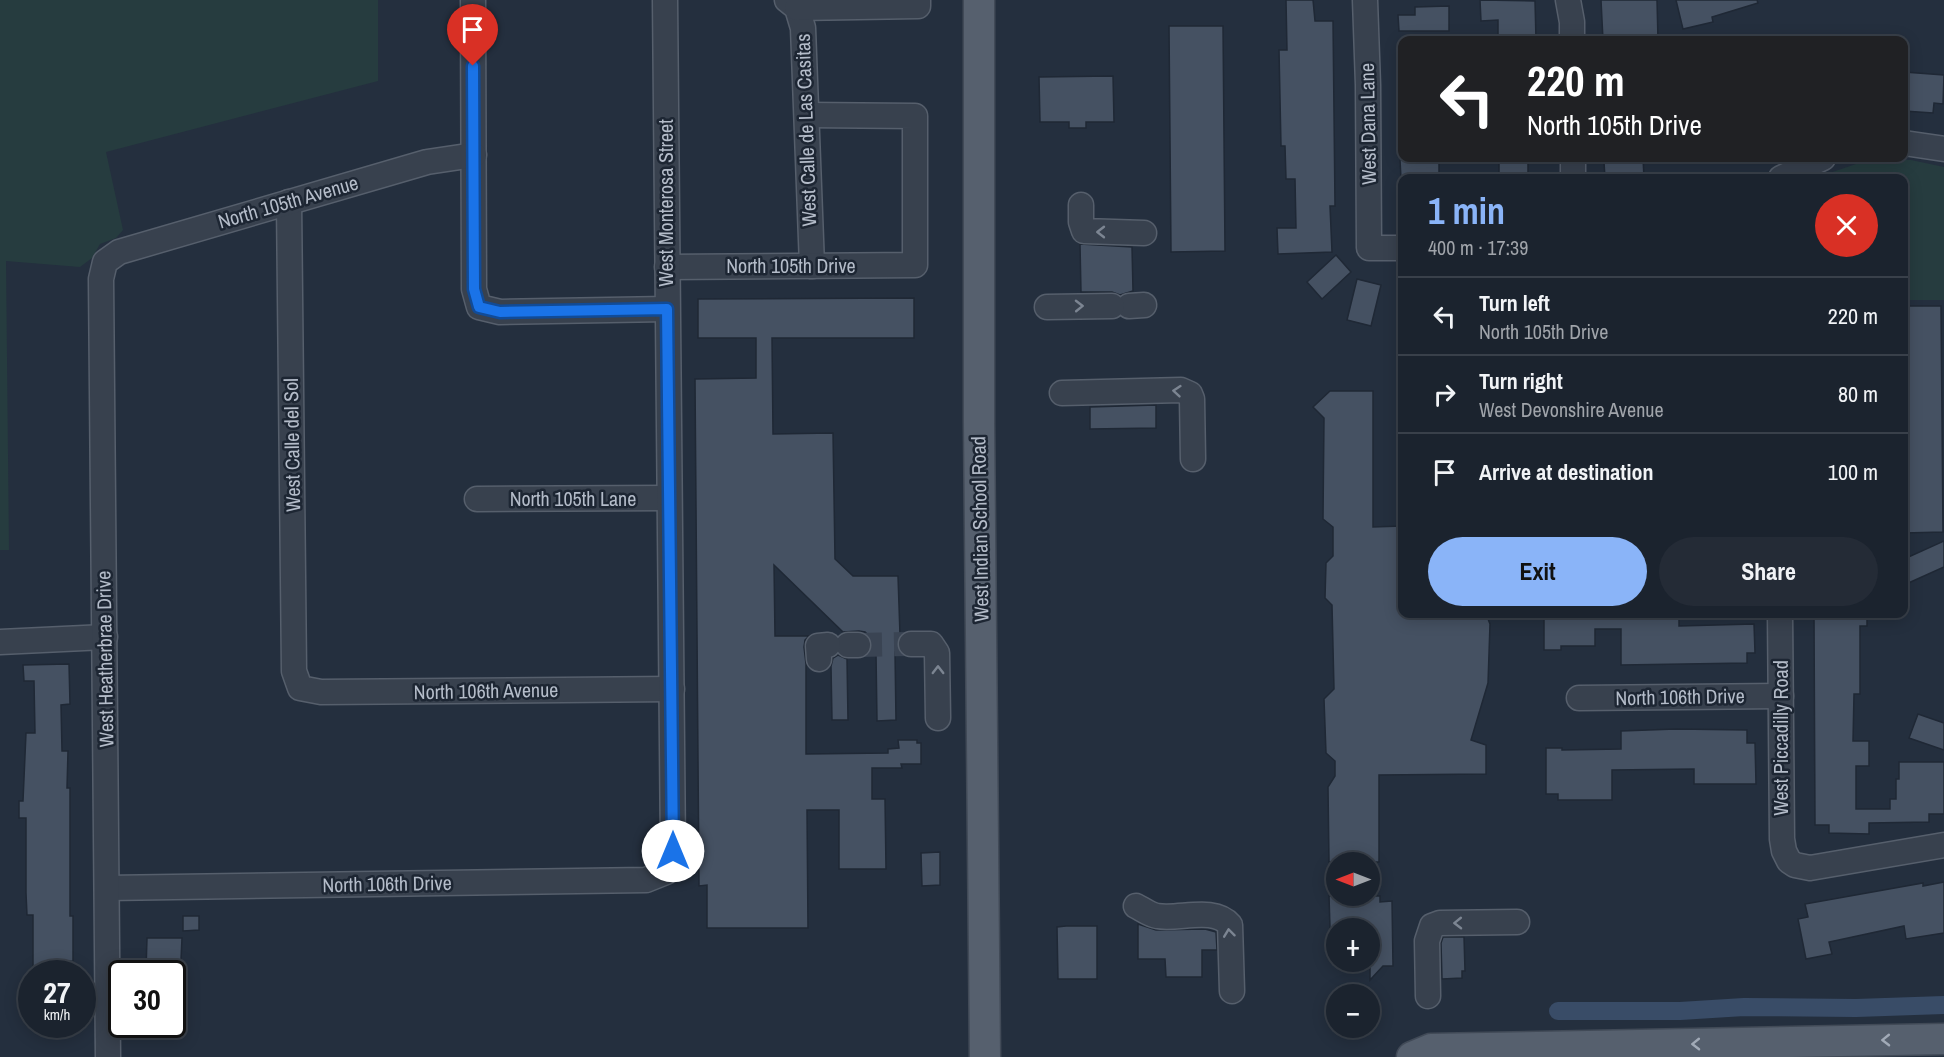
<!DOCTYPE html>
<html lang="en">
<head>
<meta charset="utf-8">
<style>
	:root { --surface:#1b232e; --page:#242b36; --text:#f1f3f6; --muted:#a0a4aa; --line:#39404a; --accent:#8ab4f8 }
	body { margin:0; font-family:"Archivo Narrow",sans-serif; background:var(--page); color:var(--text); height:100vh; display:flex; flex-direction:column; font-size:22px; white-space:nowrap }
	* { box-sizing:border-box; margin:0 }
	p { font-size:20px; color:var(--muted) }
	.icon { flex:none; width:33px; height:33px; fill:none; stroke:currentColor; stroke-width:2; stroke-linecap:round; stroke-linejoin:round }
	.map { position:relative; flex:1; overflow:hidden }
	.details { position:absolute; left:1398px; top:174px; width:510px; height:444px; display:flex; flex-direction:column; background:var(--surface); border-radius:12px; box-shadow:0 3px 15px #0003,0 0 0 2px var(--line) }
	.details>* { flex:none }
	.hud { position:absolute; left:1398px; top:36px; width:510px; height:126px; border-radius:12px; box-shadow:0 3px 15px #0003,0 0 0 2px var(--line); background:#202124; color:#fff; overflow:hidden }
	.needle { width:39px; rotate:270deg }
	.buttons { position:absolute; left:1326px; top:852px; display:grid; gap:12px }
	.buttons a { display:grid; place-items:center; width:54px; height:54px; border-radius:50%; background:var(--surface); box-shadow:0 3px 15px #0003,0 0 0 2px var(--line); font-size:30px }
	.speed { position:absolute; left:18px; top:960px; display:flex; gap:12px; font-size:30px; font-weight:700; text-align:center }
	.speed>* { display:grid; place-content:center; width:78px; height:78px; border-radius:50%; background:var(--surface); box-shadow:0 3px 15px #0003,0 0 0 2px var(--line); line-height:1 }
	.speed small { font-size:15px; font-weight:400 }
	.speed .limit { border:3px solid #111; border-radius:9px; background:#fff; color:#111 }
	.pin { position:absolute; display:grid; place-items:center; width:51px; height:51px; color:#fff; margin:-62px -26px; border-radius:50% 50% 50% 0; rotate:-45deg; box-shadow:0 0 6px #0007 }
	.pin .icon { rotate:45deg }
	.me { position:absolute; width:66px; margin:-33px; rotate:0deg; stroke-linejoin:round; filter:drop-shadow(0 0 4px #0008) }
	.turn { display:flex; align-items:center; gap:21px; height:126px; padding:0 30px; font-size:27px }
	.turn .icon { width:78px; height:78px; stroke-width:2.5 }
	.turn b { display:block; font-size:42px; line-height:51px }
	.round { display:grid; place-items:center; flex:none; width:63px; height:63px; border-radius:32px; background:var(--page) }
	.overview { display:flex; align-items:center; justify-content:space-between; height:102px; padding:0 30px }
	h1 { font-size:36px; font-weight:700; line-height:45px; color:var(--accent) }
	.primary-button { display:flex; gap:12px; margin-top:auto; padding:12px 30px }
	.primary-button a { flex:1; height:69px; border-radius:36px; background:var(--accent); color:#111; font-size:24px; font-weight:700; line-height:69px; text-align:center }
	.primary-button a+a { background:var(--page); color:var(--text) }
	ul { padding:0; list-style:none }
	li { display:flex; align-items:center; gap:18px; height:78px; padding:0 30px; border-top:2px solid var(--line) }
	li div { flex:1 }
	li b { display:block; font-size:22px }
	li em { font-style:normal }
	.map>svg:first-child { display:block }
	.green { fill:#263c3f }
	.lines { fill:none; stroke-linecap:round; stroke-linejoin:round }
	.canal { stroke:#394c67; stroke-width:18 }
	.building { fill:#455162; stroke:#1f2835; stroke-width:1.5 }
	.minor-tunnel { stroke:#3a4453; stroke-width:24; stroke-dasharray:24 12; stroke-linecap:butt }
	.minor-casing { stroke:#565f6c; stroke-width:27 }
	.major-casing { stroke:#414a57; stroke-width:33 }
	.minor { stroke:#38414e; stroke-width:24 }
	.major { stroke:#56606e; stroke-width:30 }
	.oneway { stroke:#7c8592 }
	.oneway2 { stroke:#a1aab7 }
	.route-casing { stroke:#114b97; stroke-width:15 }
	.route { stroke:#1a73e8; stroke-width:10 }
	.labels { text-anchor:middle; stroke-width:5; stroke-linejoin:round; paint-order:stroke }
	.street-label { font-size:20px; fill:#b4bcc9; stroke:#1d2633 }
</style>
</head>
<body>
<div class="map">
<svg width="1944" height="1057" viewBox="0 0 1944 1057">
	<rect width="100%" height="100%" fill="#242f3e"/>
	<g class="green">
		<polygon points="0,0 378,0 378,81 106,152 123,230 116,238 100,244 92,258 80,267 6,261 9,550 0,550"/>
		<polygon points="1887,160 1911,160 1944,167 1944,300 1904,300 1904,178 1815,178 1856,164"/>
	</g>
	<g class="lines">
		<polyline class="canal" points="1558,1011 1680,1011 1744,1007 1856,1008 1944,1005"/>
	</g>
	<g class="building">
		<polygon points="1286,0 1313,0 1315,21 1333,21 1335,206 1330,206 1332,252 1278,254 1277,228 1296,228 1295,179 1286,179 1285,146 1281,146 1279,50 1287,50"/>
		<polygon points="1480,0 1535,1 1536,40 1498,40 1498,20 1481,21"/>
		<polygon points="1601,0 1657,0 1658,40 1603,40"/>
		<polygon points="1676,0 1757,0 1758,3 1712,17 1713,22 1683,29"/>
		<polygon points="1449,6 1449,31 1399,31 1398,15 1415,15 1415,7"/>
		<polygon points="1169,26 1223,26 1225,251 1171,252"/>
		<polygon points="1904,72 1944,75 1943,104 1934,103 1933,113 1904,111"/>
		<polygon points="1113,76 1114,122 1086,122 1086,128 1069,128 1069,122 1040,122 1039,77"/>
		<rect x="1499" y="158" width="29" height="20"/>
		<polygon points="1615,158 1643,158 1644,178 1605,178 1604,162 1615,162"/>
		<polygon points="1439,159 1439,178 1401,178 1400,160"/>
		<polygon points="1080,244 1132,247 1133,291 1120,295 1112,292 1081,292"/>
		<polygon points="1336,255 1351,272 1322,299 1307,282"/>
		<polygon points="1357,279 1381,285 1371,326 1347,320"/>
		<polygon points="914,298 914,338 772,338 773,434 833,433 835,559 853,576 898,576 900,635 897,643 900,652 895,652 896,720 877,721 876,653 869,653 872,646 870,637 865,632 859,631 843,632 774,565 775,636 809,636 805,640 804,647 806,664 806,754 888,753 888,749 899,748 898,740 917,740 917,743 921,743 921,764 901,764 902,768 872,768 872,799 885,799 886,869 839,869 839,810 807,810 808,928 707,928 707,885 699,886 695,379 756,378 756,338 698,338 698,299"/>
		<polygon points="1904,306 1941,306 1943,532 1904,533"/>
		<polygon points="1330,391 1373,391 1373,527 1402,526 1402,614 1486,614 1490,624 1488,683 1471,740 1486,745 1486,774 1379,775 1379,862 1329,862 1328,787 1335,776 1335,761 1326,753 1324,699 1334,689 1332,605 1325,598 1326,563 1333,556 1333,527 1323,519 1324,418 1313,407"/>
		<polygon points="1156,405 1156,428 1090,429 1090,407"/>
		<polygon points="1944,541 1944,567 1904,585 1904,559"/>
		<polygon points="1544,614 1603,614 1603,616 1679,614 1679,626 1754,624 1755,653 1747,653 1747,663 1621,665 1621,629 1595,629 1595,646 1561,646 1561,650 1544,650"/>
		<polygon points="1814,614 1867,614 1867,626 1860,626 1860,694 1854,694 1853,741 1869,741 1869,766 1856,766 1856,809 1890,809 1890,799 1896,799 1896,779 1899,779 1899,762 1944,762 1944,814 1929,814 1929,822 1869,823 1869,834 1829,833 1829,825 1815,825"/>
		<polygon points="838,655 847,659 848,720 832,720 831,666 833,658"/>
		<polygon points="69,664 70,704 61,705 62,751 68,751 67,788 70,788 70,916 73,916 73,961 63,962 63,974 33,974 33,915 27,915 26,893 26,818 19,818 19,801 23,801 26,733 35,733 34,681 24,681 23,665"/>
		<polygon points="1918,714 1944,723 1944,750 1909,738"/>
		<polygon points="1676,729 1747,730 1747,743 1755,743 1756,784 1694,784 1694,769 1612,770 1612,800 1558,800 1558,794 1546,794 1546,748 1562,748 1562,750 1621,749 1621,731"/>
		<polygon points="940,852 940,885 922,886 921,853"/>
		<polygon points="1944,882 1944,933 1906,939 1904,926 1829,942 1832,954 1806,959 1798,919 1808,917 1805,904 1906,886 1923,883 1923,886"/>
		<polygon points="1329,896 1380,896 1380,902 1392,901 1393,966 1383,966 1370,980 1370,928 1330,928"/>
		<polygon points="183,916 199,916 199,930 183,931"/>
		<polygon points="1138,924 1156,930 1205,929 1216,932 1217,950 1202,950 1202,977 1166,977 1165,959 1138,959"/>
		<polygon points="1066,926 1097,926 1097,979 1058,979 1057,927"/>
		<polygon points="1443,937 1464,937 1465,971 1462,971 1462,978 1442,979 1441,943"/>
		<polygon points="147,938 182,938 181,960 164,960 164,970 146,970"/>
	</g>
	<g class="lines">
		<polyline class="minor-tunnel" points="858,645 911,644"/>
		<defs>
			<g id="minor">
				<polyline points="473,0 474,289 479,307 500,312 667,309"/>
				<polyline points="787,0 797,8 803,28 812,266"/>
				<polyline points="1365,0 1368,85 1369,248 1402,248"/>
				<polyline points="1568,0 1572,22 1572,40"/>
				<polyline points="797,8 918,6 918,0"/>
				<polyline points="1904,143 1944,149"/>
				<polyline points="1573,158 1573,178"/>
				<polyline points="1781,178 1823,158"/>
				<polyline points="289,202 294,671 300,688 321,692 672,689"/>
				<polyline points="1081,205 1081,222 1084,231 1144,233"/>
				<polyline points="667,267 915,265 915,116 807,115"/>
				<polyline points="1129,306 1144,305"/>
				<polyline points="1047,307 1112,306"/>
				<polyline points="1062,393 1181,390 1190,394 1192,399 1193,459"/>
				<polyline points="477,499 669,498"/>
				<polyline points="1780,614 1782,839 1784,851 1789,861 1795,865 1810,868 1944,845"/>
				<polyline points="0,642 105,637"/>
				<polyline points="911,644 931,644 937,653 938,718"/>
				<polyline points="848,645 858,645"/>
				<polyline points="819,659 818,646 828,645"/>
				<polyline points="1579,698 1781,696"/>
				<polyline points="107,888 646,880 666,872 673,851 665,0"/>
				<path d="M1136,906C1142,909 1150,915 1157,916C1179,920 1214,906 1230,925L1232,991"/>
				<polyline points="1428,996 1427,941 1432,926 1440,923 1517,922"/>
				<polyline points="108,1057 101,279 105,262 119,252 427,162 474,155"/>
			</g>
			<g id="major">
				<polyline points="979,0 979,423 985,1057"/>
				<polyline points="1412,1057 1431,1049 1944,1039"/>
			</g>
		</defs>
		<use href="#minor" class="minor-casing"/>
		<use href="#major" class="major-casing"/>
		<use href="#minor" class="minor"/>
		<use href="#major" class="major"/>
	</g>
	<defs><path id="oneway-chevron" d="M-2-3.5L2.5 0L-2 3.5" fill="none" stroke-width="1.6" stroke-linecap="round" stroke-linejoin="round" transform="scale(1.5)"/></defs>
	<g class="oneway">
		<use href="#oneway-chevron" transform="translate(1101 232) rotate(-180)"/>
		<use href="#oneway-chevron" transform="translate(1079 306) rotate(-1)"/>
		<use href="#oneway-chevron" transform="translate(1177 391) rotate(-175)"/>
		<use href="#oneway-chevron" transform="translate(938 670) rotate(-90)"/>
		<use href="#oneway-chevron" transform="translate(1458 923) rotate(179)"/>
		<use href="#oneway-chevron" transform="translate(1229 933) rotate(-97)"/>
	</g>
	<g class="oneway2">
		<use href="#oneway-chevron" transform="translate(1886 1040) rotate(179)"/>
		<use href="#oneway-chevron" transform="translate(1696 1044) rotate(179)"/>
	</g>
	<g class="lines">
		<defs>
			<polyline id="route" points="473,66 474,289 479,307 500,312 667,309 673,851"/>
		</defs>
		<use href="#route" class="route-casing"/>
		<use href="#route" class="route"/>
	</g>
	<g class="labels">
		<g class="street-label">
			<text transform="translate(1368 124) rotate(-91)" y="7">West Dana Lane</text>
			<text transform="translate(806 130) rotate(-92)" y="7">West Calle de Las Casitas</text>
			<text transform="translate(288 202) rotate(-16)" y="7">North 105th Avenue</text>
			<text transform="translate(666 203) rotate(-90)" y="7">West Monterosa Street</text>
			<text x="791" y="273">North 105th Drive</text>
			<text transform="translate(292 445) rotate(-91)" y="7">West Calle del Sol</text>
			<text x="573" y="506">North 105th Lane</text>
			<text transform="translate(980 529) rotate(-91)" y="7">West Indian School Road</text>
			<text transform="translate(105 659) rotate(-91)" y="7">West Heatherbrae Drive</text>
			<text transform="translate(486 691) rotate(-1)" y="7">North 106th Avenue</text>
			<text transform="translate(1680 697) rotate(-1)" y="7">North 106th Drive</text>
			<text transform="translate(1781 738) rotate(-90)" y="7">West Piccadilly Road</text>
			<text transform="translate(387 884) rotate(-1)" y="7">North 106th Drive</text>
		</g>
	</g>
</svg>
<div class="buttons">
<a><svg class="needle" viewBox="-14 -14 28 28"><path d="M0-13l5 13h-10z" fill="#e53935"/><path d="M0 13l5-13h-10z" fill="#a0a4aa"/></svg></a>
<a>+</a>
<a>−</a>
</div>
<div class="speed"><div>27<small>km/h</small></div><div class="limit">30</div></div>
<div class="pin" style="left:473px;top:66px;background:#d93025"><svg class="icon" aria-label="arrive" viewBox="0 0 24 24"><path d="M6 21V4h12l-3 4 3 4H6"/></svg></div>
<svg class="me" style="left:673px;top:851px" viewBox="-20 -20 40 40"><circle r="19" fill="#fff"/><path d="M0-13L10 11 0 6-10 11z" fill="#1a73e8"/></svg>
<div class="hud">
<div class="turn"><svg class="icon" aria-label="left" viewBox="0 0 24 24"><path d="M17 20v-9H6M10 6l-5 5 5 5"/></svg><div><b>220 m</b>North 105th Drive</div></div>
</div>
<section class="details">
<div class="overview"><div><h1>1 min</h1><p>400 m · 17:39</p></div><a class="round" style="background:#d93025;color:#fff"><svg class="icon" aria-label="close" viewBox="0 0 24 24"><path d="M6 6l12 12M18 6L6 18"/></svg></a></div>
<ul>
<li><svg class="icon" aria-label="left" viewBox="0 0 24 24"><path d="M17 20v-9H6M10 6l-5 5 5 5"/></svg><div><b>Turn left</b><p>North 105th Drive</p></div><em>220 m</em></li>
<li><svg class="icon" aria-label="right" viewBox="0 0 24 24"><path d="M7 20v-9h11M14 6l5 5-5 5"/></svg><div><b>Turn right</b><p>West Devonshire Avenue</p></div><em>80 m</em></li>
<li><svg class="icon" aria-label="arrive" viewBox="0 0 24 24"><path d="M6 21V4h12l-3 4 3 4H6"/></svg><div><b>Arrive at destination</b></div><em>100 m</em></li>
</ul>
<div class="primary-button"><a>Exit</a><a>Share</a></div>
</section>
</div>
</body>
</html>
